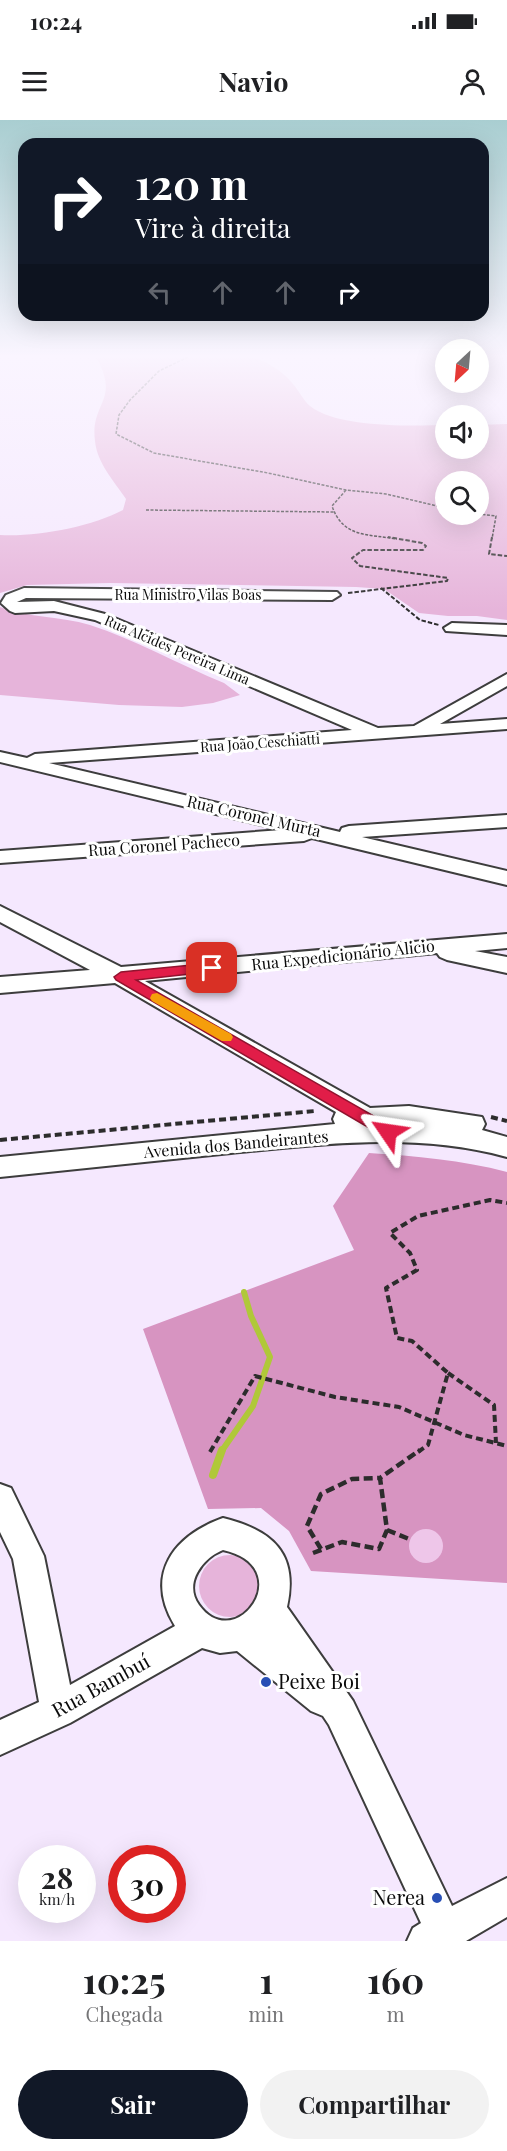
<!DOCTYPE html>
<html lang="pt">
<head>
<meta charset="utf-8">
<style>
	:root { --surface:#fff; --page:#f2f2f2; --text:#202124; --muted:#757577; --accent:#111827 }
	body { margin:0; font-family:"Playfair Display",serif; background:var(--page); color:var(--text); height:100vh; display:flex; flex-direction:column; font-size:22px; white-space:nowrap }
	* { box-sizing:border-box; margin:0 }
	p { font-size:20px; color:var(--muted) }
	.icon { flex:none; width:33px; height:33px; fill:none; stroke:currentColor; stroke-width:2; stroke-linecap:round; stroke-linejoin:round }
	.map { position:relative; height:1821px; overflow:hidden }
	.drawer { display:flex; flex-direction:column; background:var(--surface); flex:1 }
	.drawer>* { flex:none }
	.top-card { position:absolute; left:18px; top:18px; width:471px; height:183px; border-radius:18px; box-shadow:0 6px 24px #0002; background:#111827; color:#fff; overflow:hidden }
	.needle { width:39px; rotate:206deg }
	.buttons { position:absolute; left:435px; top:219px; display:grid; gap:12px }
	.buttons a { display:grid; place-items:center; width:54px; height:54px; border-radius:50%; background:var(--surface); box-shadow:0 6px 24px #0002; font-size:30px }
	.speed { position:absolute; left:18px; top:1725px; display:flex; gap:12px; font-size:30px; font-weight:700; text-align:center }
	.speed>* { display:grid; place-content:center; width:78px; height:78px; border-radius:50%; background:var(--surface); box-shadow:0 6px 24px #0002; line-height:1 }
	.speed small { font-size:15px; font-weight:400 }
	.speed .limit { border:9px solid #d22; background:#fff; color:#111 }
	.pin { position:absolute; display:grid; place-items:center; width:51px; height:51px; color:#fff; margin:-26px; border-radius:12px; box-shadow:0 3px 9px #0006 }
	.me { position:absolute; width:66px; margin:-33px; rotate:302deg; stroke-linejoin:round; filter:drop-shadow(0 0 4px #0008) }
	.turn { display:flex; align-items:center; gap:21px; height:126px; padding:0 18px; font-size:27px }
	.turn .icon { width:78px; height:78px; stroke-width:2.5 }
	.turn b { display:block; font-size:42px; line-height:51px }
	.lanes { display:flex; align-items:center; height:57px; padding:0 18px; background:#0003; justify-content:center; gap:30px; direction:ltr }
	.lanes .off { opacity:.35 }
	.eta { display:flex; justify-content:space-evenly; align-items:center; height:102px; text-align:center }
	.eta b { font-size:36px; font-weight:700; line-height:42px }
	.cta { display:flex; gap:12px; margin-top:auto; padding:12px 18px }
	.cta a { flex:1; height:69px; border-radius:36px; background:var(--accent); color:#fff; font-size:24px; font-weight:700; line-height:69px; text-align:center }
	.cta a+a { background:var(--page); color:var(--text) }
	.status { display:flex; justify-content:space-between; align-items:center; height:42px; padding:0 30px; background:var(--surface); direction:ltr }
	.status svg { height:16px; fill:currentColor }
	header { display:flex; justify-content:space-between; align-items:center; height:78px; padding:0 18px; background:var(--surface); font-size:27px; font-weight:700 }
	.map>svg:first-child { display:block }
	.green { fill:#e6b4da; fill-rule:evenodd }
	.forest { fill:#d794c1 }
	.pitch { fill:#eec6e9 }
	.lines { fill:none; stroke-linecap:round; stroke-linejoin:round }
	.stream-far1 { stroke:#b0c839; stroke-width:6 }
	.stream { stroke:#b0c839; stroke-width:8 }
	.minor-casing { stroke:#3d3d3d; stroke-width:4 }
	.path-far3 { stroke:#2c2c2c; stroke-width:1.5; stroke-dasharray:3 1.5; stroke-linecap:butt }
	.path-far2 { stroke:#2c2c2c; stroke-width:2; stroke-dasharray:4.5 2; stroke-linecap:butt }
	.path-far1 { stroke:#2c2c2c; stroke-width:4; stroke-dasharray:7 4; stroke-linecap:butt }
	.path { stroke:#2c2c2c; stroke-width:4.5; stroke-dasharray:9 4.5; stroke-linecap:butt }
	.minor { fill:#fff; fill-rule:evenodd }
	.route { fill:#e11d48; stroke:#92132f; stroke-width:1.5 }
	.slow { fill:#f59e0b }
	.poi-dot { fill:#284fb5; stroke:#fff; stroke-width:2 }
	.labels { text-anchor:middle; stroke-width:6; stroke-linejoin:round; paint-order:stroke }
	.far-street-label { font-size:14px; fill:#0a0a0a; stroke:#fff }
	.street-label { font-size:16px; fill:#0a0a0a; stroke:#fff }
	.near-poi-label { font-size:20px; fill:#0a0a0a; stroke:#fff; text-anchor:start }
	.near-street-label { font-size:20px; fill:#0a0a0a; stroke:#fff }
</style>
</head>
<body>
<div class="status"><b>10:24</b><svg viewBox="0 0 49 12"><path d="M0 12V9h3v3zM5 12V6h3v6zM10 12V3h3v9zM15 12V0h3v12zM26 1h20v11H26zM47 4h2v5h-2z"/></svg></div>
<header><svg class="icon" aria-label="menu" viewBox="0 0 24 24"><path d="M4 6h16M4 12h16M4 18h16"/></svg>Navio<svg class="icon" aria-label="person" viewBox="0 0 24 24"><circle cx="12" cy="8" r="4"/><path d="M4 21q1-7 8-7t8 7"/></svg></header>
<div class="map">
<svg width="507" height="1821" viewBox="0 0 507 1821">
	<rect width="100%" height="100%" fill="#f5e8fe"/>
	<g class="green">
		<path d="M96,237H252C268,242 283,251 293,264C299,271 304,281 310,286C337,308 412,306 445,305L446,328H478L479,305L507,304V500L477,496H448L419,493L384,469L356,467L110,463L27,465L0,473V415C37,417 91,407 123,390L126,379C114,361 97,343 95,321C90,282 121,281 96,237ZM446,362H478V394H446Z"/>
		<path d="M0,487C29,498 60,496 90,505C134,519 180,545 224,563L240,575L213,583L182,587L119,585L0,575Z"/>
		<circle cx="230" cy="1466" r="31"/>
	</g>
	<path class="forest" d="M369,1033C415,1036 462,1040 507,1052V1463L311,1451L289,1411L261,1388L208,1389L143,1209L354,1130L333,1086Z"/>
	<circle class="pitch" cx="426" cy="1426" r="17"/>
	<g class="lines">
		<polyline class="stream-far1" points="221,1332 253,1286 270,1237 251,1196 244,1172"/>
		<polyline class="stream" points="213,1355 222,1330"/>
		<defs>
			<g id="minor">
				<polygon points="24,468 337,472 340,475 332,480 26,478 17,482 54,481 105,494 378,608 414,606 507,554 507,566 440,604 507,599 507,609 49,643 340,712 342,708 349,706 507,695 507,707 362,717 507,751 507,765 312,718 304,721 0,743 0,731 282,710 0,642 0,632 27,638 35,634 352,610 95,500 54,491 15,493 10,491 1,483 6,475"/>
				<polygon points="452,503 507,505 507,515 446,511 444,508"/>
				<path d="M0,786L121,847L507,814V828L475,831L507,837V853L447,840L440,837L437,833L145,861L370,988L409,986L482,997L485,1004L482,1010L507,1017V1037C416,1012 324,1024 231,1033C154,1041 77,1049 0,1057V1037L335,1004L333,999L336,992L115,863L0,873V857L90,850L0,802Z"/>
				<path d="M0,1364L11,1368L44,1436L70,1565L175,1506C144,1455 173,1416 223,1398C272,1410 299,1433 287,1487L353,1581L452,1786L507,1758V1797L466,1821H407L413,1808L421,1803L329,1605L323,1596L311,1591L237,1531L220,1533L202,1528L70,1603L0,1635V1600L39,1582L13,1439L0,1412ZM223,1430C300,1447 236,1536 199,1485C183,1463 203,1438 223,1430Z"/>
			</g>
		</defs>
		<use href="#minor" class="minor-casing"/>
		<g class="path-far3">
			<polyline points="188,237 159,251 130,280 119,295 116,314 154,333 268,353 346,370 386,374 446,388"/>
			<path d="M346,370L332,386C343,418 368,414 397,419"/>
			<polyline points="146,390 334,392"/>
			<polyline points="478,394 496,396 492,419"/>
		</g>
		<g class="path-far2">
			<polyline points="492,417 489,434 507,436"/>
			<polyline points="381,468 420,500 439,505"/>
			<polyline points="348,473 447,461 448,458 360,446 352,438 363,430 423,430 426,426 422,423 388,417"/>
		</g>
		<g class="path-far1">
			<polyline points="491,997 507,1001"/>
			<polyline points="0,1020 315,991"/>
			<polyline points="448,1253 494,1285 496,1323"/>
			<polyline points="210,1332 255,1256 335,1277 399,1287 464,1315 507,1326"/>
			<polyline points="418,1332 428,1325 448,1253 412,1221 397,1218 386,1168 417,1150 410,1133 390,1113 418,1096 490,1080 507,1083"/>
		</g>
		<g class="path">
			<polyline points="387,1410 409,1419"/>
			<polyline points="321,1429 307,1406 321,1374 352,1359 379,1358"/>
			<polyline points="313,1433 342,1422 379,1429 387,1410 380,1358 420,1330"/>
		</g>
		<use href="#minor" class="minor"/>
	</g>
	<linearGradient id="sky" x2="0" y2="1"><stop stop-color="#a9ced1"/><stop offset="0.48" stop-color="#faf5ff"/><stop offset="1" stop-color="#faf5ff" stop-opacity="0"/></linearGradient>
	<rect width="507" height="492" fill="url(#sky)"/>
	<polygon class="route" points="212,843 219,848 217,851 136,860 393,1007 395,1012 393,1016 383,1016 116,860 114,857 121,852"/>
	<polygon class="slow" points="157,873 231,914 233,917 231,921 222,921 152,881 150,878 152,874"/>
	<g class="poi-dot">
		<circle cx="266" cy="1562" r="6"/>
		<circle cx="437" cy="1778" r="6"/>
	</g>
	<g class="labels">
		<g class="far-street-label">
			<text x="188" y="480">Rua Ministro Vilas Boas</text>
			<text transform="translate(177 530) rotate(23)" y="5">Rua Alcides Pereira Lima</text>
			<text transform="translate(260 623) rotate(-4)" y="5">Rua João Ceschiatti</text>
		</g>
		<g class="street-label">
			<text transform="translate(254 696) rotate(13)" y="6">Rua Coronel Murta</text>
			<text transform="translate(164 725) rotate(-4)" y="6">Rua Coronel Pacheco</text>
			<text transform="translate(343 835) rotate(-6)" y="6">Rua Expedicionário Alicio</text>
			<text transform="translate(236 1024) rotate(-5)" y="6">Avenida dos Bandeirantes</text>
		</g>
		<g class="near-poi-label">
			<text x="278" y="1569">Peixe Boi</text>
			<text x="425" y="1785" text-anchor="end">Nerea</text>
		</g>
		<g class="near-street-label">
			<text transform="translate(101 1566) rotate(-29)" y="7">Rua Bambuí</text>
		</g>
	</g>
</svg>
<div class="buttons">
<a><svg class="needle" viewBox="-14 -14 28 28"><path d="M0-13l5 13h-10z" fill="#e53935"/><path d="M0 13l5-13h-10z" fill="#757577"/></svg></a>
<a><svg class="icon" aria-label="sound" viewBox="0 0 24 24"><path d="M4 9h4l5-4v14l-5-4H4zM17 9q2 3 0 6"/></svg></a>
<a><svg class="icon" aria-label="search" viewBox="0 0 24 24"><circle cx="10" cy="10" r="6"/><path d="M15 15l6 6"/></svg></a>
</div>
<div class="speed"><div>28<small>km/h</small></div><div class="limit">30</div></div>
<div class="pin" style="left:212px;top:848px;background:#d93025"><svg class="icon" aria-label="arrive" viewBox="0 0 24 24"><path d="M6 21V4h12l-3 4 3 4H6"/></svg></div>
<svg class="me" style="left:388px;top:1012px" viewBox="-20 -20 40 40"><path d="M0-17L14 15 0 8-14 15z" fill="#e11d48" stroke="#fff" stroke-width="4"/></svg>
<div class="top-card">
<div class="turn"><svg class="icon" aria-label="right" viewBox="0 0 24 24"><path d="M7 20v-9h11M14 6l5 5-5 5"/></svg><div><b>120 m</b>Vire à direita</div></div>
<div class="lanes"><svg class="icon off" aria-label="left" viewBox="0 0 24 24"><path d="M17 20v-9H6M10 6l-5 5 5 5"/></svg><svg class="icon off" aria-label="ahead" viewBox="0 0 24 24"><path d="M12 20V5M6 11l6-6 6 6"/></svg><svg class="icon off" aria-label="ahead" viewBox="0 0 24 24"><path d="M12 20V5M6 11l6-6 6 6"/></svg><svg class="icon" aria-label="right" viewBox="0 0 24 24"><path d="M7 20v-9h11M14 6l5 5-5 5"/></svg></div>
</div>
</div>
<section class="drawer">
<div class="eta">
<div><b>10:25</b><p>Chegada</p></div>
<div><b>1</b><p>min</p></div>
<div><b>160</b><p>m</p></div>
</div>
<div class="cta"><a>Sair</a><a>Compartilhar</a></div>
</section>
</body>
</html>
